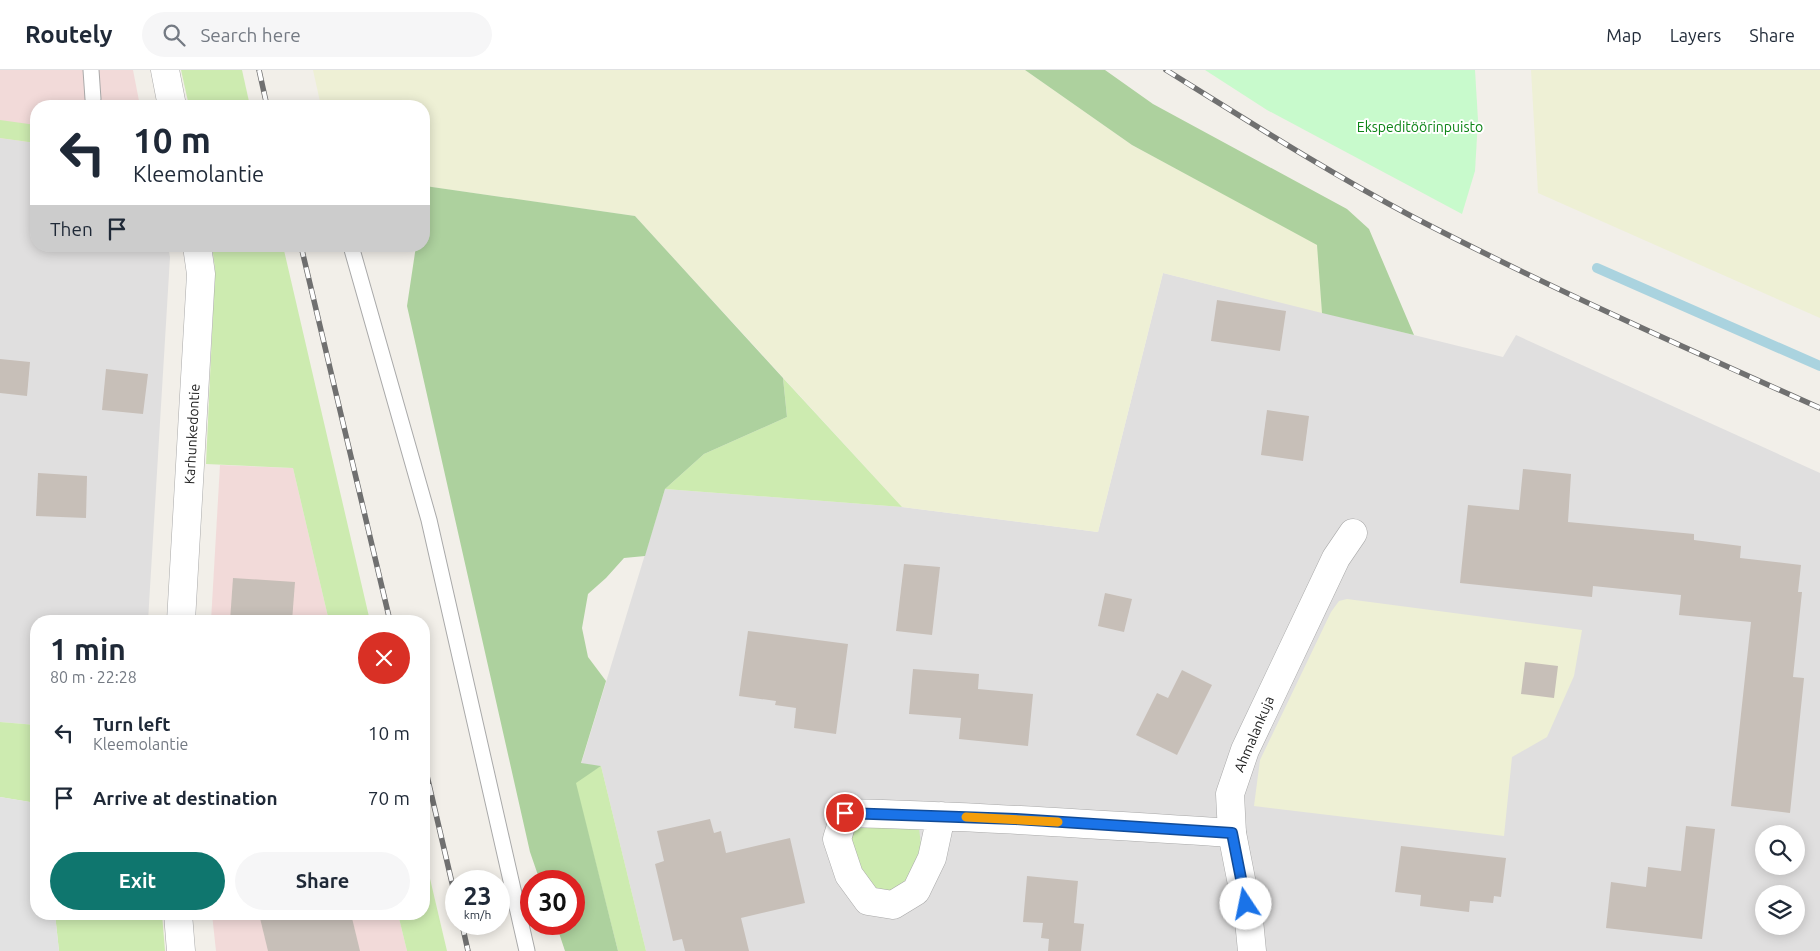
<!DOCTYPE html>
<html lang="en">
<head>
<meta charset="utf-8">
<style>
	:root { --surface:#fff; --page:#f6f6f7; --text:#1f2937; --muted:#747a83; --line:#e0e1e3; --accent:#0f766e }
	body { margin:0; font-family:Ubuntu,sans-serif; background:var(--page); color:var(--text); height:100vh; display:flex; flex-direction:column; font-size:19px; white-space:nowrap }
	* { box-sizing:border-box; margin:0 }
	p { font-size:16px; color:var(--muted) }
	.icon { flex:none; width:28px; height:28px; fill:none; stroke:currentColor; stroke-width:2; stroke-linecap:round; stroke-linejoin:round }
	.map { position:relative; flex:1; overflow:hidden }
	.side { position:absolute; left:30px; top:545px; width:400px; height:305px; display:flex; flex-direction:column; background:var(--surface); border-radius:20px; box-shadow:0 2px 12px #0003 }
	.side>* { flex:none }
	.banner { position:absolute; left:30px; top:30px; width:400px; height:152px; border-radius:20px; box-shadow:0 2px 12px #0003; background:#fff; color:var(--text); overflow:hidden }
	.controls { position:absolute; left:1755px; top:755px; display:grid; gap:10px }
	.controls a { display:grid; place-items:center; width:50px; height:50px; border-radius:50%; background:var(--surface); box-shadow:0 2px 12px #0003; font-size:25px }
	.speed { position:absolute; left:445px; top:800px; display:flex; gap:10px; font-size:25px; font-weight:700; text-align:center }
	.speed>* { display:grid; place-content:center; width:65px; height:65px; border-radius:50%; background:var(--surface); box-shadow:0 2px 12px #0003; line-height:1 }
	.speed small { font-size:12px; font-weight:400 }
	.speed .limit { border:8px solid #d22; background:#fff; color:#111 }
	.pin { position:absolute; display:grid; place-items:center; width:42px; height:42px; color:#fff; margin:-21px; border:2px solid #fff; border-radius:50%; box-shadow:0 1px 5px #0007 }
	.me { position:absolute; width:55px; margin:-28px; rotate:349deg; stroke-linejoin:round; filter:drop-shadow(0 0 4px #0008) }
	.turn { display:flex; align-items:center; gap:18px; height:105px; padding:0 20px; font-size:22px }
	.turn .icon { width:65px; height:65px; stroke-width:2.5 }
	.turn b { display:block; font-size:35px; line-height:42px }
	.then { display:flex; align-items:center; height:48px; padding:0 20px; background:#0003; gap:10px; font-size:19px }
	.round { display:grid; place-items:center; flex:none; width:52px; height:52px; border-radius:26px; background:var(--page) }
	.headline { display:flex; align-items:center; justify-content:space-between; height:85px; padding:0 20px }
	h1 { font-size:30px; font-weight:700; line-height:38px }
	.cta { display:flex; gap:10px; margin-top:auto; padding:10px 20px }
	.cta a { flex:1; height:58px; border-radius:30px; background:var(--accent); color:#fff; font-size:20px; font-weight:700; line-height:58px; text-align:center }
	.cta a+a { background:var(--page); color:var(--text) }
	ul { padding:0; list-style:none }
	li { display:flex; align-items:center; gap:15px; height:65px; padding:0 20px }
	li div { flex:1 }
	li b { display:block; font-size:19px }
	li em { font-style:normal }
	header { display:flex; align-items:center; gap:30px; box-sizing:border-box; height:70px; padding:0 25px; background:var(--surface); border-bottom:1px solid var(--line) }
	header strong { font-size:24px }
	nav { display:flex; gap:28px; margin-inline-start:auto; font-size:18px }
	.search { width:350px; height:45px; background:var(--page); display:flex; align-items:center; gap:12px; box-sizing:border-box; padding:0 18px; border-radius:28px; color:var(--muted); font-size:19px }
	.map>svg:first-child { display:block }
	.residential { fill:#e0dfdf; fill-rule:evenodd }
	.commercial { fill:#f2dad9 }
	.farmland { fill:#eef0d5 }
	.grass { fill:#cdebb0 }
	.forest { fill:#add19e }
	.park { fill:#c8facc }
	.parking { fill:#e2e2e2 }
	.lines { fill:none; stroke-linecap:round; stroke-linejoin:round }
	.stream { stroke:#aad3df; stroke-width:10 }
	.building { fill:#c7bfb8 }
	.lane-casing { stroke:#a9a9a9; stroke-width:17 }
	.street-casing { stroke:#a9a9a9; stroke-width:29 }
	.lane { stroke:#fff; stroke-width:15 }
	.street { stroke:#fff; stroke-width:28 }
	.rail-casing { stroke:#707070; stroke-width:5.5 }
	.rail { stroke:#fff; stroke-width:4; stroke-dasharray:11; stroke-linecap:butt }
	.route-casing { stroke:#114b97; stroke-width:12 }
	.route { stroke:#1a73e8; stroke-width:9 }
	.slow { stroke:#f59e0b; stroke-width:9 }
	.labels { text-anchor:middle; stroke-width:4; stroke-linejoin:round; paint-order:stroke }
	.park-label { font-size:14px; fill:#0c8416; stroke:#fff }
	.street-label { font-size:14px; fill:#222; stroke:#fff }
</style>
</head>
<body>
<header>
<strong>Routely</strong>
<div class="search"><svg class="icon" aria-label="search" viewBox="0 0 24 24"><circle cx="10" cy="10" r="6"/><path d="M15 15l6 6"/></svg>Search here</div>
<nav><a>Map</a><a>Layers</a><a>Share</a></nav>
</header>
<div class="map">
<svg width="1820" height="881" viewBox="0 0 1820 881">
	<rect width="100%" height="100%" fill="#f2efe9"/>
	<g class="residential">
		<polygon points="0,68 36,73 36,176 168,176 170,187 148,551 36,551 36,655 0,652"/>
		<path d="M1163,203L1503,287L1516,265L1820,403V881H646L601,696L581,694L665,419L902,437L1098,462ZM1764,764H1796V796H1764ZM1764,824H1796V856H1764Z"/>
	</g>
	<g class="commercial">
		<polygon points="0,0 133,0 140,36 36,36 36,73 0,68"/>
		<polygon points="220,395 293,398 329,551 211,551"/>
		<polygon points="212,844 398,844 407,881 216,881"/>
	</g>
	<g class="farmland">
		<polygon points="313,0 1025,0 1132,75 1318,175 1322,243 1163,203 1098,462 902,437 635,146 424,116 424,36 321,36"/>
		<polygon points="1531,0 1820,0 1820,248 1538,123"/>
		<polygon points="1347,529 1582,560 1574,606 1547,667 1512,687 1504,766 1254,736 1260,690 1331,542 1339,531"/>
	</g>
	<g class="grass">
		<polygon points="181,0 242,0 250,36 189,36"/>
		<polygon points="0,50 36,55 36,73 0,68"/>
		<polygon points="212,176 283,176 370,551 329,551 293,398 206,394 215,199"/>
		<polygon points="783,308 902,437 665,419 704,384 787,347"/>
		<polygon points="0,652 36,655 36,733 0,727"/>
		<polygon points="601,696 646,881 618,881 575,712"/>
		<path d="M858,754L919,758L921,775L911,807L887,826C881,823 872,819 867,814C856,801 841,767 858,754Z"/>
		<polygon points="424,783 447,881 407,881 398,844 424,844"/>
		<polygon points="55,844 162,844 165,881 59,881"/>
	</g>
	<g class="forest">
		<polygon points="1025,0 1105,0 1153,34 1347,139 1369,159 1414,265 1322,243 1317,175 1132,75"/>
		<polygon points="425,116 635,146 783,308 787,347 704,384 665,419 645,486 624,488 606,508 588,524 582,558 588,587 606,611 581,693 601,696 576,713 618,881 565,881 556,854 574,854 574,811 540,811 530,782 407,236 416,176 424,176"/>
	</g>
	<polygon class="park" points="1205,0 1475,0 1478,50 1475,101 1462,144 1267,40"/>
	<polygon class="parking" points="0,727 36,733 36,844 55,844 59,881 0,881"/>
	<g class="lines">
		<polyline class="stream" points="1597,198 1820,296"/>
	</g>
	<g class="building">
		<polygon points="1217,230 1286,241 1280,281 1211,271"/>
		<polygon points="0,289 30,292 27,326 0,323"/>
		<polygon points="106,299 148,304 143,344 102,340"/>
		<polygon points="1267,340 1309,346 1303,391 1261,385"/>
		<polygon points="1523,399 1571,404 1568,452 1694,464 1694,470 1741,476 1740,488 1801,495 1798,522 1802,522 1793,607 1804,608 1790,743 1731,736 1751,552 1679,545 1681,525 1593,516 1592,527 1460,513 1468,435 1519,440"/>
		<polygon points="38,403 87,406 86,448 36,446"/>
		<polygon points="904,494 940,497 932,565 896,561"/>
		<polygon points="233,508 295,512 292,551 230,551"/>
		<polygon points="1105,523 1132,529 1124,562 1098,556"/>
		<polygon points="748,561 848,574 836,664 794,658 796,638 775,635 776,631 739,626"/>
		<polygon points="1525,592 1558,596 1554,628 1521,624"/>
		<polygon points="913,599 979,604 978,619 1033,624 1028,676 959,669 961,648 909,644"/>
		<polygon points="1182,600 1212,615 1177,685 1136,665 1157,623 1168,628"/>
		<polygon points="710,749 714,763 721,761 726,783 790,768 805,833 741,848 749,881 685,881 682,869 673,871 655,794 664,791 657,761"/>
		<polygon points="1686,756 1715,759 1702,869 1606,858 1611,812 1646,817 1648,797 1681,801"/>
		<polygon points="1401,776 1506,788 1501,827 1494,826 1493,833 1470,831 1469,842 1420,836 1421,825 1395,822"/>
		<polygon points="1027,806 1078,811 1074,853 1084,854 1081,881 1048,881 1049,869 1041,868 1043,853 1023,852"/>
		<polygon points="259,844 351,844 360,881 268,881"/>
	</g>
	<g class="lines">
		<defs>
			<g id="lane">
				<polyline points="91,0 93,29"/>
				<polyline points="351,176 429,450 527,881"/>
			</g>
			<g id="street">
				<polyline points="165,0 172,36"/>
				<polyline points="181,551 201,204 197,176"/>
				<path d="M941,746L932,788L916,821L893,835L868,831L849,805L837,769L845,743C974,746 1103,755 1232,763"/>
				<polyline points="178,844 181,881"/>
				<polyline points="1252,881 1249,850 1232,763 1230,724 1245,680 1336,488 1353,463"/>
			</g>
		</defs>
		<use href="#lane" class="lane-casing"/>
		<use href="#street" class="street-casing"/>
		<use href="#lane" class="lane"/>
		<use href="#street" class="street"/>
		<defs>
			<g id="rail">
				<polyline points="259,0 267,36"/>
				<path d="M1166,0C1248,51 1328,102 1413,147C1546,216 1683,277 1820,338"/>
				<polyline points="301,176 390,551"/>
				<polyline points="424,693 456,830"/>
				<polyline points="462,854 468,881"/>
			</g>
		</defs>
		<use href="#rail" class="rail-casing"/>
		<use href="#rail" class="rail"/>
	</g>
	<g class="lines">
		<defs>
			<polyline id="route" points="845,743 1016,749 1232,763 1246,834"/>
		</defs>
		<use href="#route" class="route-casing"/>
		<use href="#route" class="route"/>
		<polyline class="slow" points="966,747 1058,752"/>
	</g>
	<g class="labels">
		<g class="park-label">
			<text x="1420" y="62">Ekspeditöörinpuisto</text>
		</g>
		<g class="street-label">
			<text transform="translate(192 364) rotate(-87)" y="5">Karhunkedontie</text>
			<text transform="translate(1254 664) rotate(-67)" y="5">Ahmalankuja</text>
		</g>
	</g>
</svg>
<div class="controls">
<a><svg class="icon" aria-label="search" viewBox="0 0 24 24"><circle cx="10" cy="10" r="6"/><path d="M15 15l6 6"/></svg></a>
<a><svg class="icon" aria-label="layers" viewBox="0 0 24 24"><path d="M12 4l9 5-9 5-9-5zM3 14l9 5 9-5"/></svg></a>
</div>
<div class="speed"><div>23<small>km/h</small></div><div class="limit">30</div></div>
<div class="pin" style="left:845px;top:743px;background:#d93025"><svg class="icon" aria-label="arrive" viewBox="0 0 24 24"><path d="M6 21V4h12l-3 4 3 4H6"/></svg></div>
<svg class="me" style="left:1246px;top:834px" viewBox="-20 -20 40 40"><circle r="19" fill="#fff"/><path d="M0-13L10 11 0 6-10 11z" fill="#1a73e8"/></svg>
<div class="banner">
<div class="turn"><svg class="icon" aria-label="left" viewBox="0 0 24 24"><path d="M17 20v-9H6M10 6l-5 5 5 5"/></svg><div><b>10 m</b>Kleemolantie</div></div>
<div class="then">Then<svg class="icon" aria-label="arrive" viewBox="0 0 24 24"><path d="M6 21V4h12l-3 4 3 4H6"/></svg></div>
</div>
<section class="side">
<div class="headline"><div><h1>1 min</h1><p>80 m · 22:28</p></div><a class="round" style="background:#d93025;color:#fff"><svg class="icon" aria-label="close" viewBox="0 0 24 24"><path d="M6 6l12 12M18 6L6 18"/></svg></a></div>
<ul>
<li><svg class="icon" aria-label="left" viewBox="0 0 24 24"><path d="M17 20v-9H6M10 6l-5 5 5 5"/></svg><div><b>Turn left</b><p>Kleemolantie</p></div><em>10 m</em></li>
<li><svg class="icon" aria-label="arrive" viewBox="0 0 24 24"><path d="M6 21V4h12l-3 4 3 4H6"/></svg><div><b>Arrive at destination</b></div><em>70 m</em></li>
</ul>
<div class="cta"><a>Exit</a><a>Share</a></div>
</section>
</div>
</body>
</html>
